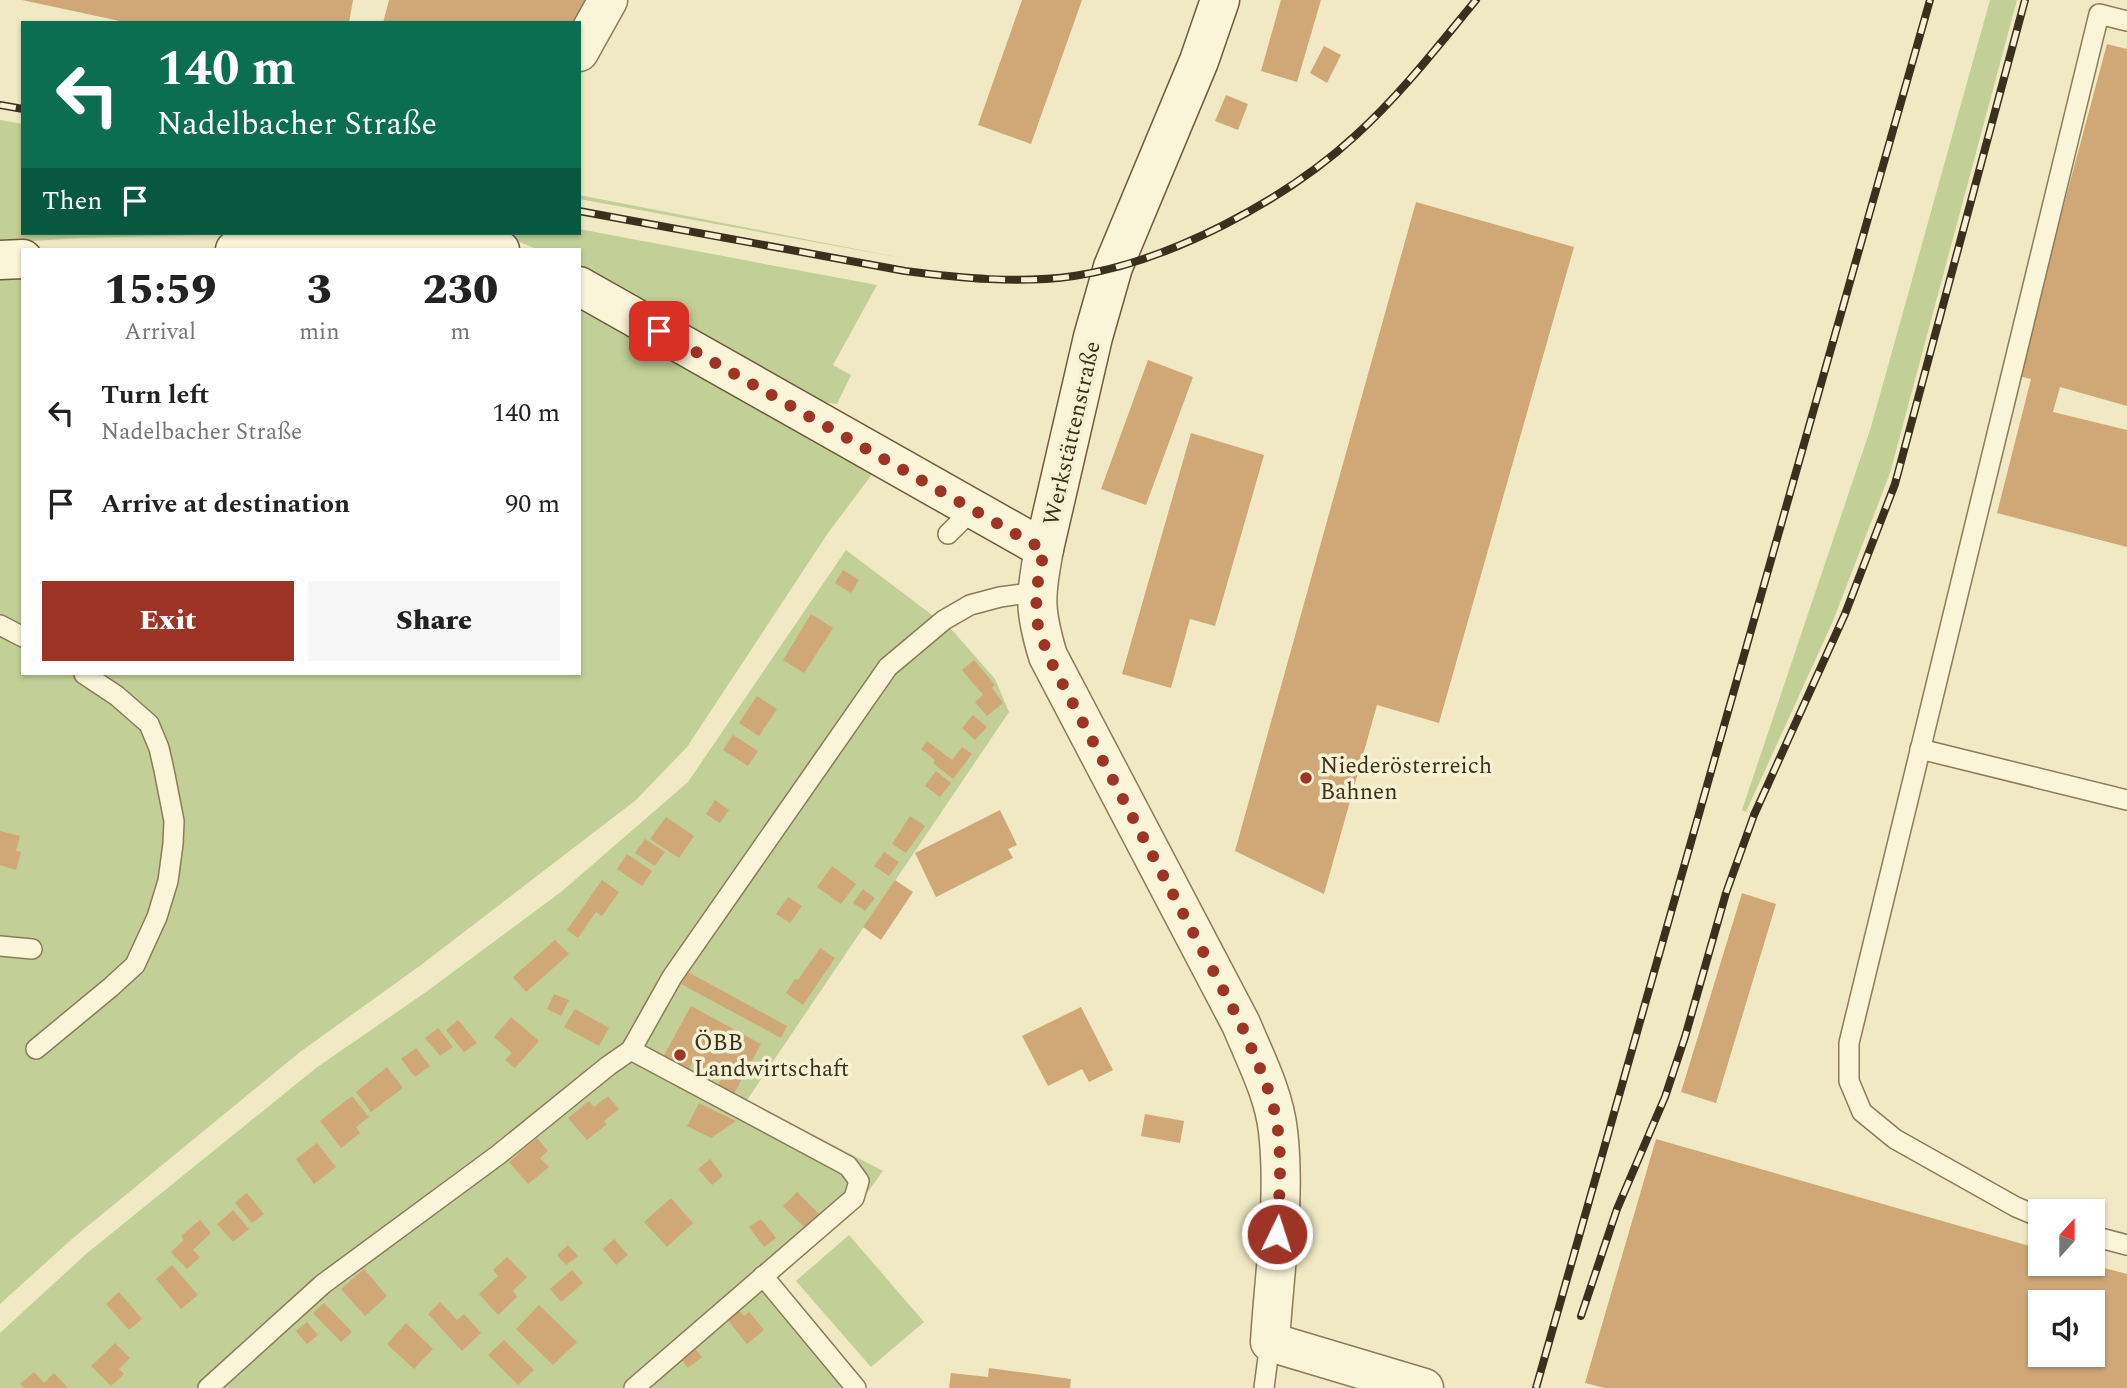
<!DOCTYPE html>
<html lang="en">
<head>
<meta charset="utf-8">
<style>
	:root { --surface:#fff; --page:#f6f6f6; --text:#222; --muted:#767676; --accent:#9e3426 }
	body { margin:0; font-family:Spectral,serif; background:var(--page); color:var(--text); height:100vh; display:flex; flex-direction:column; font-size:26px; white-space:nowrap }
	* { box-sizing:border-box; margin:0 }
	p { font-size:23px; color:var(--muted) }
	.icon { flex:none; width:38px; height:38px; fill:none; stroke:currentColor; stroke-width:2; stroke-linecap:round; stroke-linejoin:round }
	.map { position:relative; flex:1; overflow:hidden }
	.drawer { position:absolute; left:21px; top:248px; width:560px; height:427px; display:flex; flex-direction:column; background:var(--surface); border-radius:0px; box-shadow:0 2px 5px #0004 }
	.drawer>* { flex:none }
	.top-card { position:absolute; left:21px; top:21px; width:560px; height:214px; border-radius:0px; box-shadow:0 2px 5px #0004; background:#0b6e4f; color:#fff; overflow:hidden }
	.needle { width:46px; rotate:21deg }
	.fabs { position:absolute; left:2028px; top:1199px; display:grid; gap:14px }
	.fabs a { display:grid; place-items:center; width:77px; height:77px; border-radius:0px; background:var(--surface); box-shadow:0 2px 5px #0004; font-size:35px }
	.pin { position:absolute; display:grid; place-items:center; width:60px; height:60px; color:#fff; margin:-30px; border-radius:14px; box-shadow:0 4px 10px #0006 }
	.me { position:absolute; width:77px; margin:-38px; rotate:4deg; stroke-linejoin:round; filter:drop-shadow(0 0 5px #0008) }
	.turn { display:flex; align-items:center; gap:24px; height:147px; padding:0 21px; font-size:32px }
	.turn .icon { width:91px; height:91px; stroke-width:2.5 }
	.turn b { display:block; font-size:49px; line-height:60px }
	.then { display:flex; align-items:center; height:66px; padding:0 21px; background:#0003; gap:14px; font-size:26px }
	.eta { display:flex; justify-content:space-evenly; align-items:center; height:119px; text-align:center }
	.eta b { font-size:42px; font-weight:800; line-height:49px }
	.action { display:flex; gap:14px; margin-top:auto; padding:14px 21px }
	.action a { flex:1; height:80px; border-radius:0px; background:var(--accent); color:#fff; font-size:28px; font-weight:800; line-height:80px; text-align:center }
	.action a+a { background:var(--page); color:var(--text) }
	ul { padding:0; list-style:none }
	li { display:flex; align-items:center; gap:21px; height:91px; padding:0 21px }
	li div { flex:1 }
	li b { display:block; font-size:26px }
	li em { font-style:normal }
	.map>svg:first-child { display:block }
	.green { fill:#c2cf97 }
	.building { fill:#d0a878; fill-rule:evenodd }
	.lines { fill:none; stroke-linecap:round; stroke-linejoin:round }
	.lane-casing { stroke:#8c7b59; stroke-width:22 }
	.street-casing { stroke:#8c7b59; stroke-width:41 }
	.secondary-casing { stroke:#6e5b3c; stroke-width:41 }
	.lane { stroke:#faf4d8; stroke-width:19 }
	.street { stroke:#faf4d8; stroke-width:38 }
	.secondary { stroke:#faf4d8; stroke-width:38 }
	.rail-casing { stroke:#3b301e; stroke-width:8 }
	.rail { stroke:#f7f1d4; stroke-width:5; stroke-dasharray:16; stroke-linecap:butt }
	.route { stroke:#9e3426; stroke-width:12; stroke-dasharray:0 21.6 }
	.poi-dot { fill:#9e3426; stroke:#f7f1d4; stroke-width:2.5 }
	.labels { text-anchor:middle; stroke-width:7; stroke-linejoin:round; paint-order:stroke }
	.street-label { font-size:23px; fill:#3b301e; stroke:#f7f1d4 }
	.poi-label { font-size:23px; fill:#3b301e; stroke:#f7f1d4; text-anchor:start }
</style>
</head>
<body>
<div class="map">
<svg width="2127" height="1388" viewBox="0 0 2127 1388">
	<rect width="100%" height="100%" fill="#f0e9c4"/>
	<g class="green">
		<polygon points="1990,0 2017,0 1890,473 1833,621 1746,812 1742,810 1871,427"/>
		<polygon points="0,120 23,124 23,233 277,233 81,238 0,243"/>
		<polygon points="579,195 907,259 579,199"/>
		<polygon points="579,229 877,285 833,365 851,375 837,404 822,402 579,270 579,250 539,250 498,233 579,233"/>
		<polygon points="23,278 23,674 579,674 579,307 873,473 828,533 687,747 636,800 421,965 300,1052 72,1239 0,1304 0,279"/>
		<polygon points="846,550 952,630 995,679 1009,712 747,1100 883,1171 855,1209 775,1281 864,1388 0,1388 0,1333 86,1254 316,1068 426,992 561,892 688,782"/>
		<polygon points="849,1235 924,1322 871,1367 796,1281"/>
	</g>
	<g class="building">
		<polygon points="22,0 353,0 349,23 129,23"/>
		<polygon points="389,0 587,0 577,23 383,23"/>
		<polygon points="1022,0 1082,0 1031,144 978,125"/>
		<polygon points="1281,0 1321,0 1297,82 1261,71"/>
		<polygon points="2107,44 2127,49 2127,406 2060,387 2053,412 2127,430 2127,547 1997,513 2031,379 2018,376"/>
		<polygon points="1324,46 1341,55 1327,83 1310,73"/>
		<polygon points="1226,95 1248,104 1238,130 1215,121"/>
		<polygon points="1416,202 1574,247 1439,723 1377,705 1324,894 1235,851"/>
		<polygon points="1148,360 1193,377 1146,505 1101,489"/>
		<polygon points="1191,433 1264,455 1215,626 1190,619 1171,688 1122,674"/>
		<polygon points="843,570 859,580 851,593 835,583"/>
		<polygon points="811,614 833,628 804,673 783,660"/>
		<polygon points="974,660 995,685 992,688 1003,703 987,716 975,702 983,695 962,670"/>
		<polygon points="757,696 777,709 759,736 739,723"/>
		<polygon points="973,715 987,727 975,740 962,728"/>
		<polygon points="733,735 758,751 748,766 723,750"/>
		<polygon points="927,741 952,760 962,747 972,754 953,779 933,763 935,760 921,749"/>
		<polygon points="936,771 951,783 940,797 925,786"/>
		<polygon points="715,800 729,810 720,823 706,814"/>
		<polygon points="1000,810 1017,845 1008,849 1013,858 936,897 915,853"/>
		<polygon points="910,816 925,826 906,853 892,844"/>
		<polygon points="666,817 694,836 679,858 650,839"/>
		<polygon points="0,831 20,836 16,851 21,852 16,870 0,865"/>
		<polygon points="645,839 665,852 655,866 635,853"/>
		<polygon points="884,852 899,862 889,876 874,866"/>
		<polygon points="627,854 652,871 642,886 617,869"/>
		<polygon points="832,866 856,884 841,904 817,887"/>
		<polygon points="602,880 619,892 602,916 596,912 578,938 567,930"/>
		<polygon points="895,880 913,892 881,940 863,927"/>
		<polygon points="863,889 875,898 865,911 853,903"/>
		<polygon points="1742,893 1776,904 1716,1103 1681,1092"/>
		<polygon points="788,897 802,906 790,923 776,914"/>
		<polygon points="555,940 569,954 526,992 513,977"/>
		<polygon points="820,948 835,958 803,1005 786,993 795,979 798,980"/>
		<polygon points="688,972 787,1026 781,1038 681,984"/>
		<polygon points="554,994 569,1000 561,1016 547,1009"/>
		<polygon points="691,1006 761,1044 734,1094 718,1085 722,1078 693,1062 688,1070 663,1057"/>
		<polygon points="1081,1007 1113,1070 1089,1082 1082,1069 1048,1086 1022,1036"/>
		<polygon points="575,1009 609,1028 599,1046 564,1027"/>
		<polygon points="511,1017 539,1041 515,1068 505,1060 512,1053 494,1037"/>
		<polygon points="458,1020 477,1043 464,1052 446,1030"/>
		<polygon points="438,1028 453,1047 440,1056 425,1038"/>
		<polygon points="416,1048 430,1066 415,1077 401,1059"/>
		<polygon points="387,1067 403,1088 371,1112 356,1092"/>
		<polygon points="352,1096 369,1117 356,1127 360,1133 341,1148 320,1121"/>
		<polygon points="608,1096 619,1109 604,1121 607,1124 587,1140 568,1118 589,1101 594,1107"/>
		<polygon points="699,1103 736,1121 711,1138 687,1126"/>
		<polygon points="1145,1114 1184,1121 1180,1143 1141,1136"/>
		<polygon points="537,1138 548,1151 540,1158 549,1167 528,1184 509,1162"/>
		<path d="M1656,1139L2040,1249V1264H2089L2127,1274V1388H1605L1585,1383ZM2040,1302H2093V1354H2040Z"/>
		<polygon points="317,1143 336,1167 314,1184 296,1159"/>
		<polygon points="710,1159 723,1176 712,1185 698,1169"/>
		<polygon points="797,1192 821,1216 807,1230 783,1206"/>
		<polygon points="247,1193 264,1214 252,1223 235,1203"/>
		<polygon points="671,1198 693,1223 667,1247 644,1222"/>
		<polygon points="233,1210 249,1229 233,1242 217,1224"/>
		<polygon points="761,1219 776,1238 764,1247 749,1227"/>
		<polygon points="200,1220 211,1233 193,1250 200,1257 187,1269 171,1252 184,1240 181,1236"/>
		<polygon points="614,1239 628,1255 616,1265 603,1249"/>
		<polygon points="568,1245 578,1256 566,1265 557,1255"/>
		<polygon points="507,1257 527,1277 513,1291 517,1297 498,1315 479,1294 498,1276 493,1270"/>
		<polygon points="172,1265 198,1295 181,1309 156,1279"/>
		<polygon points="364,1269 387,1296 365,1316 341,1289"/>
		<polygon points="572,1270 583,1283 561,1302 550,1289"/>
		<polygon points="119,1292 142,1319 129,1330 106,1304"/>
		<polygon points="440,1302 457,1320 464,1314 481,1333 462,1351 428,1314"/>
		<polygon points="324,1303 352,1332 341,1342 313,1313"/>
		<polygon points="539,1305 577,1342 553,1365 516,1329"/>
		<polygon points="738,1309 744,1316 749,1312 764,1330 747,1344 726,1318"/>
		<polygon points="307,1322 318,1335 307,1344 296,1331"/>
		<polygon points="406,1323 433,1349 414,1369 387,1344"/>
		<polygon points="504,1340 534,1370 518,1385 488,1355"/>
		<polygon points="115,1343 130,1358 119,1369 124,1374 111,1386 91,1366"/>
		<polygon points="695,1349 702,1357 688,1368 682,1360"/>
		<polygon points="989,1368 1071,1379 1070,1388 949,1388 951,1373 988,1377"/>
		<polygon points="34,1372 44,1383 54,1373 68,1388 24,1388 20,1384"/>
	</g>
	<g class="lines">
		<defs>
			<g id="lane">
				<polyline points="948,534 973,509"/>
				<polyline points="0,625 23,637"/>
				<polyline points="1920,749 2127,800"/>
				<polyline points="0,946 32,949"/>
				<polyline points="36,1049 111,987 135,965 157,917 168,881 173,844 174,821 164,770 159,748 149,724 117,696 84,674"/>
				<polyline points="631,1050 848,1166 859,1181 854,1198 634,1388"/>
				<polyline points="2040,1217 2016,1207 1895,1139 1862,1112 1849,1081 1849,1043 2099,14 2127,21"/>
				<polyline points="2093,1236 2127,1245"/>
				<polyline points="763,1276 856,1388"/>
				<polyline points="208,1388 323,1284 498,1155 608,1066 631,1050 672,977 888,667 944,620 970,605 1000,597 1036,592"/>
				<polyline points="1264,1388 1270,1342"/>
			</g>
			<g id="street">
				<polyline points="579,52 608,0"/>
				<path d="M1044,549C1035,596 1034,610 1048,656L1241,1024C1255,1058 1274,1094 1278,1131C1286,1199 1274,1274 1270,1342L1424,1388"/>
			</g>
			<g id="secondary">
				<polyline points="235,250 408,238 450,239 500,250"/>
				<polyline points="0,260 23,259"/>
				<polyline points="579,286 1044,549 1093,337 1113,267 1199,61 1220,0"/>
			</g>
		</defs>
		<use href="#lane" class="lane-casing"/>
		<use href="#street" class="street-casing"/>
		<use href="#secondary" class="secondary-casing"/>
		<use href="#lane" class="lane"/>
		<use href="#street" class="street"/>
		<use href="#secondary" class="secondary"/>
		<defs>
			<g id="rail">
				<polyline points="0,105 23,109"/>
				<path d="M579,211L905,271C960,278 1019,284 1074,276C1169,262 1286,200 1356,135C1401,94 1438,46 1476,0"/>
				<polyline points="1581,1316 1617,1209 1665,1097 1685,1037 1726,893 1754,815 1845,614 1895,484 2025,0"/>
				<polyline points="1536,1388 1930,0"/>
			</g>
		</defs>
		<use href="#rail" class="rail-casing"/>
		<use href="#rail" class="rail"/>
	</g>
	<g class="lines">
		<path class="route" d="M659,331L1044,550L1036,592L1037,622L1048,656L1241,1024C1255,1058 1274,1094 1278,1131C1282,1165 1279,1200 1277,1234"/>
	</g>
	<g class="poi-dot">
		<circle cx="1306" cy="778" r="7"/>
		<circle cx="680" cy="1055" r="7"/>
	</g>
	<g class="labels">
		<g class="street-label">
			<text transform="translate(1071 433) rotate(-77)" y="8">Werkstättenstraße</text>
		</g>
		<g class="poi-label">
			<text x="1320" y="773">Niederösterreich<tspan x="1320" dy="26">Bahnen</tspan></text>
			<text x="694" y="1050">ÖBB<tspan x="694" dy="26">Landwirtschaft</tspan></text>
		</g>
	</g>
</svg>
<div class="fabs">
<a><svg class="needle" viewBox="-14 -14 28 28"><path d="M0-13l5 13h-10z" fill="#e53935"/><path d="M0 13l5-13h-10z" fill="#767676"/></svg></a>
<a><svg class="icon" aria-label="sound" viewBox="0 0 24 24"><path d="M4 9h4l5-4v14l-5-4H4zM17 9q2 3 0 6"/></svg></a>
</div>
<div class="pin" style="left:659px;top:331px;background:#d93025"><svg class="icon" aria-label="arrive" viewBox="0 0 24 24"><path d="M6 21V4h12l-3 4 3 4H6"/></svg></div>
<svg class="me" style="left:1277px;top:1234px" viewBox="-20 -20 40 40"><circle r="17" fill="#9e3426" stroke="#fff" stroke-width="3"/><path d="M0-11L8 9 0 5-8 9z" fill="#fff"/></svg>
<div class="top-card">
<div class="turn"><svg class="icon" aria-label="left" viewBox="0 0 24 24"><path d="M17 20v-9H6M10 6l-5 5 5 5"/></svg><div><b>140 m</b>Nadelbacher Straße</div></div>
<div class="then">Then<svg class="icon" aria-label="arrive" viewBox="0 0 24 24"><path d="M6 21V4h12l-3 4 3 4H6"/></svg></div>
</div>
<section class="drawer">
<div class="eta">
<div><b>15:59</b><p>Arrival</p></div>
<div><b>3</b><p>min</p></div>
<div><b>230</b><p>m</p></div>
</div>
<ul>
<li><svg class="icon" aria-label="left" viewBox="0 0 24 24"><path d="M17 20v-9H6M10 6l-5 5 5 5"/></svg><div><b>Turn left</b><p>Nadelbacher Straße</p></div><em>140 m</em></li>
<li><svg class="icon" aria-label="arrive" viewBox="0 0 24 24"><path d="M6 21V4h12l-3 4 3 4H6"/></svg><div><b>Arrive at destination</b></div><em>90 m</em></li>
</ul>
<div class="action"><a>Exit</a><a>Share</a></div>
</section>
</div>
</body>
</html>
